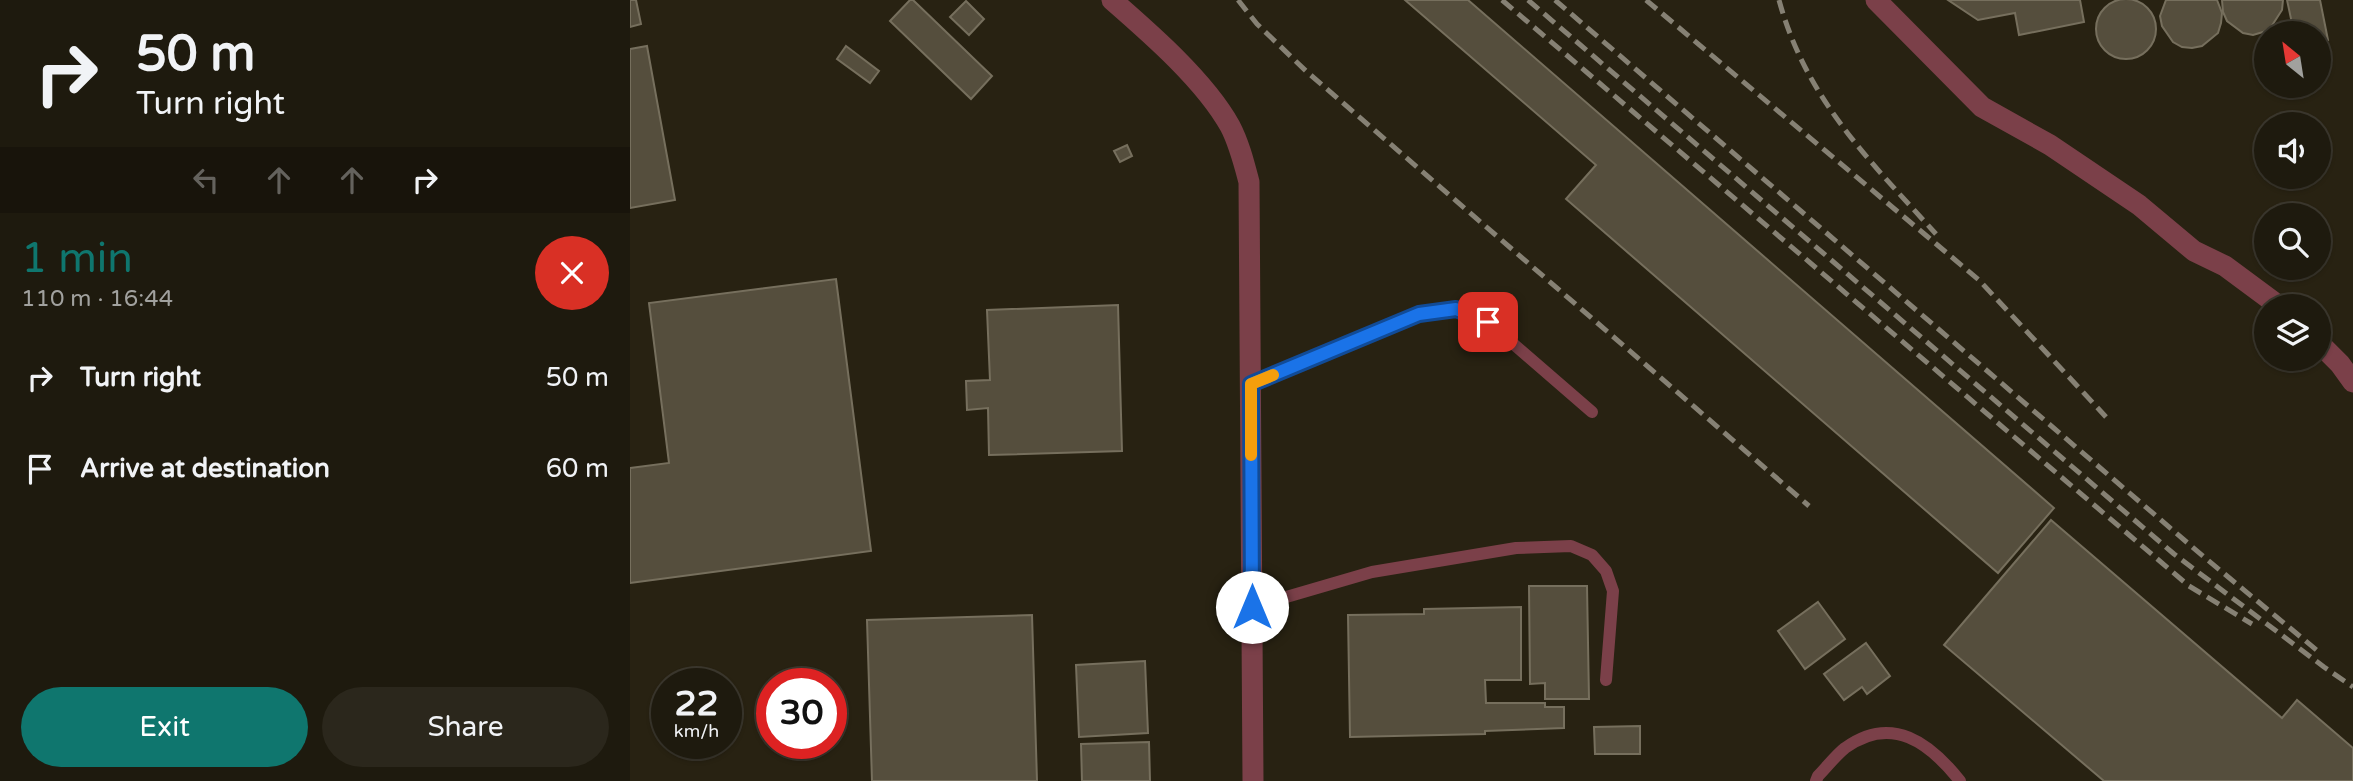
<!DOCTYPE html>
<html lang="en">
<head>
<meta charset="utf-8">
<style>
	:root { --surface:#1e1a0e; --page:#2b271c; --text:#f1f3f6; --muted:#a1a19e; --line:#3c382e; --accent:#0f766e }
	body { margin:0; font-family:"Varela Round",sans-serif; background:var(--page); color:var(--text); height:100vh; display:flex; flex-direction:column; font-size:26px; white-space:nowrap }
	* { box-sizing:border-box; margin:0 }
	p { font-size:23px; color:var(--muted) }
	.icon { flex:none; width:38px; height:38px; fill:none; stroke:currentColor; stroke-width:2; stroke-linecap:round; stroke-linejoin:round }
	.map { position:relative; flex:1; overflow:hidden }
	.details { display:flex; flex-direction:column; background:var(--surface); width:630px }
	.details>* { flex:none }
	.top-card { background:#1e1a0e; color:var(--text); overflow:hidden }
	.needle { width:46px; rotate:330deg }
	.controls { position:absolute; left:1624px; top:21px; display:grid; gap:14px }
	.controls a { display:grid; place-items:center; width:77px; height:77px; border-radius:50%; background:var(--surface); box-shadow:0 2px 5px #0004,0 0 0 2px var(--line); font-size:35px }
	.speed { position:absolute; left:21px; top:668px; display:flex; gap:14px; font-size:35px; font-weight:700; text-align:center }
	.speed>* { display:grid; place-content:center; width:91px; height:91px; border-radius:50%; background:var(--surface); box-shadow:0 2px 5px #0004,0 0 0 2px var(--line); line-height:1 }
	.speed small { font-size:18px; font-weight:400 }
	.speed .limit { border:10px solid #d22; background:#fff; color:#111 }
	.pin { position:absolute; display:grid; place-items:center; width:60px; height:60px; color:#fff; margin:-30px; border-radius:14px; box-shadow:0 4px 10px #0006 }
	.me { position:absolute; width:77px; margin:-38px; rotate:0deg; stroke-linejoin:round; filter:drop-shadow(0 0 5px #0008) }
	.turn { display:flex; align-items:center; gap:24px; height:147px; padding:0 21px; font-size:32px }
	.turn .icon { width:91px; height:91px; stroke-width:2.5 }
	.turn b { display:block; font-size:49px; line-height:60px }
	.lanes { display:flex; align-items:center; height:66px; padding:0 21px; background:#0003; justify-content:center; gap:35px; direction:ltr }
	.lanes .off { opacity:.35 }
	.round { display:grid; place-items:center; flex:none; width:74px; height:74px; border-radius:37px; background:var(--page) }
	.overview { display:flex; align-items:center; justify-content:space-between; height:119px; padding:0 21px }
	h1 { font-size:42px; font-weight:600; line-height:52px; color:var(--accent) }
	.action { display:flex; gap:14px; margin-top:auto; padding:14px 21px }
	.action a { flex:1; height:80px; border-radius:42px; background:var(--accent); color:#fff; font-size:28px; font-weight:600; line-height:80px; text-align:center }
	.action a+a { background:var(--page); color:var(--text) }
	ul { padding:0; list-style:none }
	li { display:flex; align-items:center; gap:21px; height:91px; padding:0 21px }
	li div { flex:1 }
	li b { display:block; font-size:26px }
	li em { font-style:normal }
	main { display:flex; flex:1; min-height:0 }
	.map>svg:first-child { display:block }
	.building { fill:#554e3d; stroke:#766f5d; stroke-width:2 }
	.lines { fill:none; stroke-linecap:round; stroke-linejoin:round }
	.lane { stroke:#7b4049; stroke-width:12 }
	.street { stroke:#7b4049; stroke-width:21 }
	.rail { stroke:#868174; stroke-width:5; stroke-dasharray:14 7; stroke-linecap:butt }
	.route-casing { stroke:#114b97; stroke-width:18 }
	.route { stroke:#1a73e8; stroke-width:12 }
	.slow { stroke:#f59e0b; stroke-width:12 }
</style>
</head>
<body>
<main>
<section class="details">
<div class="top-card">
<div class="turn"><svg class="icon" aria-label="right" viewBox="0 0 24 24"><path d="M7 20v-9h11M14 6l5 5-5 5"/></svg><div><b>50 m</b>Turn right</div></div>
<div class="lanes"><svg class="icon off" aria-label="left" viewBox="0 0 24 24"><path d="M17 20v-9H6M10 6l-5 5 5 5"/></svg><svg class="icon off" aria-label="ahead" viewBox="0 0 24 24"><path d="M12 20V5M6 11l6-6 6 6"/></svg><svg class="icon off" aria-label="ahead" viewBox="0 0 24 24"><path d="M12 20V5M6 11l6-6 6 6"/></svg><svg class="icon" aria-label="right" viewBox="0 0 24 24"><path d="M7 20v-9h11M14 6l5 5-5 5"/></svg></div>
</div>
<div class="overview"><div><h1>1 min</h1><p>110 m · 16:44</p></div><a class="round" style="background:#d93025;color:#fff"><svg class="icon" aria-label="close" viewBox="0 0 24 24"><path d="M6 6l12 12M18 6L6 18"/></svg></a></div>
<ul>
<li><svg class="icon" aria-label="right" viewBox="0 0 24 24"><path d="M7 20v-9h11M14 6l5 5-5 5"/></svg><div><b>Turn right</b></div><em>50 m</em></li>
<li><svg class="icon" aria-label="arrive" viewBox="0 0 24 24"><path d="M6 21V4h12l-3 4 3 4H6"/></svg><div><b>Arrive at destination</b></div><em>60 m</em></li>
</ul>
<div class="action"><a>Exit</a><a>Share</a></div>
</section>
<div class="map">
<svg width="1723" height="781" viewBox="0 0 1723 781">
	<rect width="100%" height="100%" fill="#282212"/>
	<g class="building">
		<circle cx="1496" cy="29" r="30"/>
		<polygon points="0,0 6,0 11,24 0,27"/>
		<polygon points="280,0 283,0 362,76 341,99 260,21"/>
		<polygon points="775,0 838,0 1424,508 1368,573 936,199 966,165"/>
		<polygon points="1318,0 1450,0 1454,22 1389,35 1385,13 1348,20"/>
		<polygon points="1536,0 1587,0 1592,13 1591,23 1588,33 1572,46 1562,48 1552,47 1543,42 1532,26 1530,16"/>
		<polygon points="1592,0 1653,0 1652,10 1641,27 1633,32 1623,35 1613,33 1597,21 1593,12"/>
		<polygon points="1657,0 1690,0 1698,40 1689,42 1689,33 1664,33"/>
		<polygon points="336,1 354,19 339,35 320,17"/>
		<polygon points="17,46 45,200 0,208 0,49"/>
		<polygon points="216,46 249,71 240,83 207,59"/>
		<polygon points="497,145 502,156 490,162 484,151"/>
		<polygon points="206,279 241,551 0,583 0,468 39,463 19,303"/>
		<polygon points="488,305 492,451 359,455 358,408 337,410 336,381 360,380 357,310"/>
		<polygon points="1421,520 1652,718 1667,700 1723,748 1723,781 1474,781 1314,645"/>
		<polygon points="899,586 957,586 959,699 915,699 915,683 900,684"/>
		<polygon points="1188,602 1215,639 1175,669 1148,631"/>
		<polygon points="891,607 891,680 855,680 856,703 915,703 915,707 934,707 934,728 855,731 855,734 720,737 718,615 794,614 794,609"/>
		<polygon points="402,615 407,781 242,781 237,620"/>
		<polygon points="1236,643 1260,676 1237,694 1232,687 1214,700 1194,674"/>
		<polygon points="515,661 518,733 449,737 446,665"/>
		<polygon points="1010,726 1010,754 965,754 964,727"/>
		<polygon points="519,742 520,781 452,781 451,744"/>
	</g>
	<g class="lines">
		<g class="lane">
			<polyline points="621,384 789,314 826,309 858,322 962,412"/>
			<polyline points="622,607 742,572 886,548 941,546 962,555 976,571 983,591 976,680"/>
			<path d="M1186,781L1188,776C1197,767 1205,756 1215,748C1262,714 1300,743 1330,781"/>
		</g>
		<g class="street">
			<path d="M482,0C521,34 575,81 600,126C609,143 614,163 619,182L623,781"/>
			<polyline points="1246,0 1352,107 1420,145 1509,205 1564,251 1595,266 1649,306"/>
			<polyline points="1689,343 1710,364 1723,382"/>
		</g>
		<g class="rail">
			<polyline points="608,0 627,24 676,71 1179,506"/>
			<polyline points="872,0 1559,586 1622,624"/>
			<polyline points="898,0 1544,554 1694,667 1723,687"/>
			<polyline points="925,0 1574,557 1689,652"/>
			<polyline points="1016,0 1349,280 1476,417"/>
			<path d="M1149,0C1176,99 1239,160 1306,234"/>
		</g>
	</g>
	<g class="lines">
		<defs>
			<polyline id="route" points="622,607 621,384 789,314 826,309 858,322"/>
		</defs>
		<use href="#route" class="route-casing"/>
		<use href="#route" class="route"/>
		<polyline class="slow" points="621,455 621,384 643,375"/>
	</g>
</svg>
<div class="controls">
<a><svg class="needle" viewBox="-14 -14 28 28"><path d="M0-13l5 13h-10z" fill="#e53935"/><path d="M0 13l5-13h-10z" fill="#a1a19e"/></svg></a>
<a><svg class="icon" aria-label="sound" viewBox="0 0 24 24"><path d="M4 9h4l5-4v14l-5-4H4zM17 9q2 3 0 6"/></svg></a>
<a><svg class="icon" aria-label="search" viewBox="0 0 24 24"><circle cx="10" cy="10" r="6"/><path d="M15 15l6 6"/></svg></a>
<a><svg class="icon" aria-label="layers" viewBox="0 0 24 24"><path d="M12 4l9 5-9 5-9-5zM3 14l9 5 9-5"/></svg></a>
</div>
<div class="speed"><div>22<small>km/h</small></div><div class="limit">30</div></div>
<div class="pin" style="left:858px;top:322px;background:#d93025"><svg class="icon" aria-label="arrive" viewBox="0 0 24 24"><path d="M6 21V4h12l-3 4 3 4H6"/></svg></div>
<svg class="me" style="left:622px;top:607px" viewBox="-20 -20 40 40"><circle r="19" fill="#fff"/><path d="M0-13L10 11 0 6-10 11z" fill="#1a73e8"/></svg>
</div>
</main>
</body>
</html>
